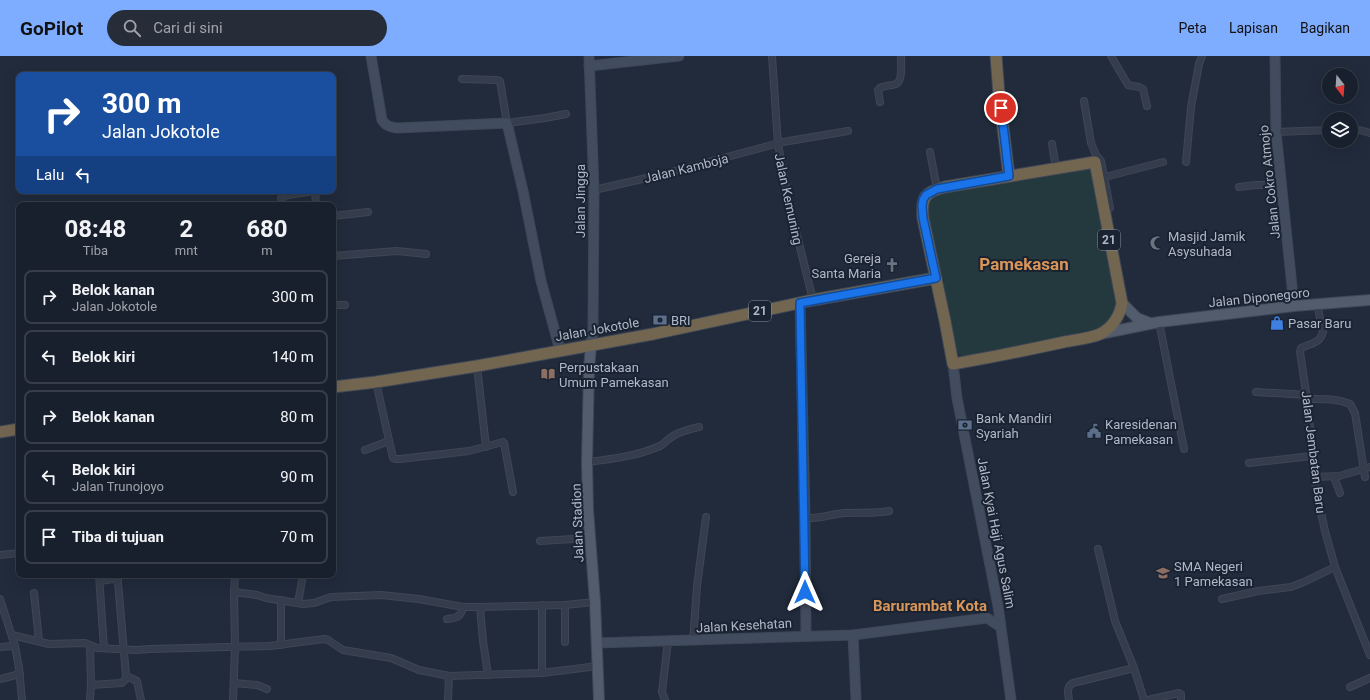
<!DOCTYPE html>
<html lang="id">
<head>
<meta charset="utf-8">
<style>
	:root { --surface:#19202d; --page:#262d39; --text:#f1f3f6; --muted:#9fa3aa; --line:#373e49; --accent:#7eacfe }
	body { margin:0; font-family:Roboto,sans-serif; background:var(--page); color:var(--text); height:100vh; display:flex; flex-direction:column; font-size:15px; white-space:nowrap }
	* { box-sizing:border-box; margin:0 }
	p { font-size:13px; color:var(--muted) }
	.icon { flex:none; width:22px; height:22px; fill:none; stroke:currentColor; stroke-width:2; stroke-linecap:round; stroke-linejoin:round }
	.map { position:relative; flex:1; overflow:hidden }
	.side { position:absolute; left:16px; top:146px; width:320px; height:376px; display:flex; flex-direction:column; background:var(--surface); border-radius:8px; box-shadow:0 4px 16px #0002,0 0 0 1px var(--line) }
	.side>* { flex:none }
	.guide { position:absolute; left:16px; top:16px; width:320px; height:122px; border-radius:8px; box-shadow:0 4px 16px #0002,0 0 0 1px var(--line); background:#1a4fa0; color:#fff; overflow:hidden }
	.needle { width:26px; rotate:163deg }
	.buttons { position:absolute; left:1322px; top:12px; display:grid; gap:8px }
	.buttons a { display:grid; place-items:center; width:36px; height:36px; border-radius:50%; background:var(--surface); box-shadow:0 4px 16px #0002,0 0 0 1px var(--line); font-size:20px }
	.pin { position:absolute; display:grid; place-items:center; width:34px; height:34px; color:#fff; margin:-17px; border:2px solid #fff; border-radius:50%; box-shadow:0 1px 4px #0007 }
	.me { position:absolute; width:44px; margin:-22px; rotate:0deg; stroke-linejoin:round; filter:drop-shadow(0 0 3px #0008) }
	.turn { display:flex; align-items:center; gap:14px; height:84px; padding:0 20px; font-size:18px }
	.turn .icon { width:52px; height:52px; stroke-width:2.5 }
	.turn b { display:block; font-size:28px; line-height:34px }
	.then { display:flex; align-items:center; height:38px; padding:0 20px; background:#0003; gap:8px; font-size:15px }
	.eta { display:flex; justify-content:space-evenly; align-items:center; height:68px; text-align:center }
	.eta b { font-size:24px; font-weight:700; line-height:28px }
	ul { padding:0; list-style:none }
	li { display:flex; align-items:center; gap:12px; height:54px; margin:0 8px 6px; padding:0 12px; border:2px solid var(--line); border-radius:8px }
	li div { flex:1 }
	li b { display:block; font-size:15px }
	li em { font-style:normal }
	header { display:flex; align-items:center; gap:24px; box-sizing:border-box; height:56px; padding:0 20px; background:var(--accent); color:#111 }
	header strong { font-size:19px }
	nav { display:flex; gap:22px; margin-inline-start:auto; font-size:14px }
	.search { width:280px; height:36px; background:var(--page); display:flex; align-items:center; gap:10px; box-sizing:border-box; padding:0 14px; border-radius:22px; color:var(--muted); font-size:15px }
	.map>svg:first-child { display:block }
	.green { fill:#23393d }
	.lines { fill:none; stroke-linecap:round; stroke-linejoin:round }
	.street-casing { stroke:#3e4755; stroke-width:8 }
	.secondary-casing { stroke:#3e4755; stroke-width:11 }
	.primary-casing { stroke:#3e4755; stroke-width:12 }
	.highway-casing { stroke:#404857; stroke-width:13 }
	.street { stroke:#353d4c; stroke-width:6 }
	.secondary { stroke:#424c5f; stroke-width:9 }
	.primary { stroke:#525c6c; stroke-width:10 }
	.highway { stroke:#736651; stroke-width:11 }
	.route-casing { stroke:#114b97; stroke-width:10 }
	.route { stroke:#1a73e8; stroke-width:7 }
	.labels { text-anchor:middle; stroke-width:4; stroke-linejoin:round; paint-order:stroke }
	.shield { fill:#1a2331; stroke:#838b9b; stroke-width:1 }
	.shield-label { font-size:12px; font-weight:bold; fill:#b0b8c8 }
	.street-label { font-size:13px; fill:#b0b8c8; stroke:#1a2331 }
	.poi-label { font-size:13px; fill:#b0b8c8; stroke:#1a2331; text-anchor:start }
	.quarter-label { font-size:15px; font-weight:bold; fill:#da9558; stroke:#1a2331 }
	.district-label { font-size:17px; font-weight:bold; fill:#da9558; stroke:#1a2331 }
</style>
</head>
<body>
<header>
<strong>GoPilot</strong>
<div class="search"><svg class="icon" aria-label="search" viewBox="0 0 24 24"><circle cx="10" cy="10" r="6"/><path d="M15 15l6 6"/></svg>Cari di sini</div>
<nav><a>Peta</a><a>Lapisan</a><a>Bagikan</a></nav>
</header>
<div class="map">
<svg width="1370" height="644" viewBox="0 0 1370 644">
	<rect width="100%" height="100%" fill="#212b3c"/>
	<polygon class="green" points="1094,111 1122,250 1117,270 968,303 958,298 946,265 927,165 927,154 930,143 947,133"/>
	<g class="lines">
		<defs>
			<g id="street">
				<polyline points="772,0 778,88 789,147 813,244"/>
				<polyline points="1111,0 1128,29 1139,31 1143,33 1147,50"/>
				<polyline points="462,23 497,24 500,25 507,67 545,62 566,58"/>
				<polyline points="1084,45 1091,87 1096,99 1101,105 1110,152 1108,154 1104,155"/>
				<path d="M880,46L878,34L880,32C885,29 890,30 896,28C903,25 901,7 901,0"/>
				<polyline points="1351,73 1359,74 1370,77"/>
				<polyline points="1276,76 1329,74"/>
				<polyline points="1052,88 1056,112"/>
				<polyline points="930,96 937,133"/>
				<polyline points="1186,106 1191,51 1199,8 1202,0"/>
				<polyline points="1105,121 1163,106"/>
				<polyline points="1239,131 1256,129 1282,129"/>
				<polyline points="594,134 660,119 783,86 848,75"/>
				<polyline points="315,135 316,149"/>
				<polyline points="282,149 281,142 283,140 313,135"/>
				<polyline points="333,160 368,156"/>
				<polyline points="333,200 397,195 426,198"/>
				<path d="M1317,248L1323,276C1320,288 1310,287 1301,292L1300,296L1307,343L1316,434L1325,475L1335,511L1370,599"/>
				<polyline points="333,249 345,249"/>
				<polyline points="1159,266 1184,393"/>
				<polyline points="477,310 486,391"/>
				<polyline points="376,326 393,402 395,403 400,403 469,395 503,386 504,387 513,436"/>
				<polyline points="1256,336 1307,339"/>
				<path d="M1307,343C1322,343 1336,342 1350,348L1355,357L1365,421"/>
				<polyline points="365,394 389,385"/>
				<path d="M587,406C613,403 637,400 660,390C665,387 668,383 673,380C681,375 690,373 699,371"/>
				<polyline points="1249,407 1312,400"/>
				<polyline points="1315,421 1339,420 1370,411"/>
				<polyline points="1334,421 1340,437"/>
				<path d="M805,462C818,463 832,458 845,457C860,456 874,458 889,455"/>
				<polyline points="540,485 590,482"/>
				<polyline points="1098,493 1115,565 1134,612 1144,644"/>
				<polyline points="0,499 19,497"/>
				<polyline points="99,519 104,592"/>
				<polyline points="234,536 257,539 266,542 303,548 314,547 331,541 381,539 419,543 463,551 480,551 565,549 595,546"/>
				<polyline points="34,537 39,585"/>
				<polyline points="0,543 15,590 19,612 22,644"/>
				<polyline points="1222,543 1258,535 1291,531 1304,526 1335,511"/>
				<polyline points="298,547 303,519"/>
				<polyline points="565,549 565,586"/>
				<polyline points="480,551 483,585 488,619"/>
				<path d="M447,563C457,562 461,561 463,551"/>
				<polyline points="12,579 49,588 85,587 97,592 136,594 150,593 270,590 324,583 328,584 343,594 391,602 419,614 449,620 542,617 598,610"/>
				<polyline points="693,585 697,530 706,461"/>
				<polyline points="90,589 91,629 90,644"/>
				<polyline points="281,589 281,544"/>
				<polyline points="0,591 15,590"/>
				<polyline points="542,617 542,549"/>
				<polyline points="126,620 137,625 141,644"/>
				<polyline points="0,623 20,618"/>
				<polyline points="234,627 257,629 267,633"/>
				<polyline points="91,629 122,627 125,624 126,620 118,526 118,524 114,523 100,525"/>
				<polyline points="1350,631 1370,622"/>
				<polyline points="233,644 235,592 234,536 235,519"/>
				<polyline points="448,644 449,620"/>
				<polyline points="665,644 662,636 668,585"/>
				<path d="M1069,644C1068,637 1066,631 1073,627L1134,612"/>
				<polyline points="1148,644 1179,637 1181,638 1181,644"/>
			</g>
			<g id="secondary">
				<path d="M371,0L382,64C386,70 390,71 397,72L507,67L523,135L541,225L560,294"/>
				<polyline points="589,0 594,134 593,272 591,289"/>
				<polyline points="1275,0 1276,76 1294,250"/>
				<polyline points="589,10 679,0"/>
				<polyline points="800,247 805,462 806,580"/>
				<polyline points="953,308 957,342 998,550 1011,644"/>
				<polyline points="853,579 856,644"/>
				<polyline points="597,587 853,579 987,562 999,570"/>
			</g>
			<g id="primary">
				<polyline points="1122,247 1137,262 1150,267"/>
				<polyline points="1100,278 1159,266 1294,250 1370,244"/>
				<polyline points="591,289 589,314 587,406 588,454 595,546 599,644"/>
			</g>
			<g id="highway">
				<polyline points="996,0 999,39 1009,120"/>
				<path d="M1095,106L1122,247C1120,260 1112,272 1100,278C1092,282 1074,284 1064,286C1027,294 990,302 953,308L945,265L923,162C921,141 925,136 945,131Z"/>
				<polyline points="333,331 376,326 477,310 653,278 813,244 936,222"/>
				<polyline points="0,376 19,373"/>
			</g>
		</defs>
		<use href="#street" class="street-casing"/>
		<use href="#secondary" class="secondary-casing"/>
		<use href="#primary" class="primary-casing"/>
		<use href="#highway" class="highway-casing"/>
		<use href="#street" class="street"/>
		<use href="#secondary" class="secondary"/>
		<use href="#primary" class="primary"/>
		<use href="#highway" class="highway"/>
	</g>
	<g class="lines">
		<defs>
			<polyline id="route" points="805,536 800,247 936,222 923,162 922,150 923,144 926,139 937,133 1009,120 1001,52"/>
		</defs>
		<use href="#route" class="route-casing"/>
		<use href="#route" class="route"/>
	</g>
	<defs>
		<symbol id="mosque-bare" viewBox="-9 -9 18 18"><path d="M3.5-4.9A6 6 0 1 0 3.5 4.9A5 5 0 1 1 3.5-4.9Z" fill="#6b7280" stroke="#1a2331" stroke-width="2.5" paint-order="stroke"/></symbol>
		<symbol id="church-bare" viewBox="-9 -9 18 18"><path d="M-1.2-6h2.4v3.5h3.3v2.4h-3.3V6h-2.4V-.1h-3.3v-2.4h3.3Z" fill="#6b7280" stroke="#1a2331" stroke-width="2.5" paint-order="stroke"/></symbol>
		<symbol id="bank-bare" viewBox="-9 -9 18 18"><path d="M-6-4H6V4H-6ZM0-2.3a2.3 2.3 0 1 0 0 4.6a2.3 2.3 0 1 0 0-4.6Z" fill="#5c6f8a" stroke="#1a2331" stroke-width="2.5" paint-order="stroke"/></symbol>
		<symbol id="shop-bare" viewBox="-9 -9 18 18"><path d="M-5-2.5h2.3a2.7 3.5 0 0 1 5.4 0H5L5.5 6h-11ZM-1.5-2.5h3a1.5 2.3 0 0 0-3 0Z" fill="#3f7fe0" stroke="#1a2331" stroke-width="2.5" paint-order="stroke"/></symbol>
		<symbol id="library-bare" viewBox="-9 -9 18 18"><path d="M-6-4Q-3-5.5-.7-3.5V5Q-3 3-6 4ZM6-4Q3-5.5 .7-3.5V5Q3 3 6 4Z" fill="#8d6e63" stroke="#1a2331" stroke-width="2.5" paint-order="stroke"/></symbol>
		<symbol id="civic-bare" viewBox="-9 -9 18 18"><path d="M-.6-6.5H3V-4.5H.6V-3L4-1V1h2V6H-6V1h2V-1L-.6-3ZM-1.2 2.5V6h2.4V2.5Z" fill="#5c6f8a" stroke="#1a2331" stroke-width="2.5" paint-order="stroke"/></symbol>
		<symbol id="school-bare" viewBox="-9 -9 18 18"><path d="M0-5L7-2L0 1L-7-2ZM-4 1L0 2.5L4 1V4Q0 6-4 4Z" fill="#8d6e63" stroke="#1a2331" stroke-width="2.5" paint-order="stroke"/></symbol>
	</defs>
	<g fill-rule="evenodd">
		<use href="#mosque-bare" x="1147" y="177" width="20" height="20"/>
		<use href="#church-bare" x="882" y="199" width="20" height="20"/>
		<use href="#bank-bare" x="650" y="254" width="20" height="20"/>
		<use href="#shop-bare" x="1267" y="257" width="20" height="20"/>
		<use href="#library-bare" x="538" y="308" width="20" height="20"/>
		<use href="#bank-bare" x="955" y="359" width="20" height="20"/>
		<use href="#civic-bare" x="1084" y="365" width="20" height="20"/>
		<use href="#school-bare" x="1153" y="507" width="20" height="20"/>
	</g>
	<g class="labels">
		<g class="shield">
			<rect x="1098" y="174" width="22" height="20" rx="3"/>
			<rect x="749" y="245" width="22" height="20" rx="3"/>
		</g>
		<g class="shield-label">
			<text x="1109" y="188">21</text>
			<text x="760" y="259">21</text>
		</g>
		<g class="street-label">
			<text transform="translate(686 112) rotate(-14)" y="5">Jalan Kamboja</text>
			<text transform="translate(1269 126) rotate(-96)" y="5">Jalan Cokro Atmojo</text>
			<text transform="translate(789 143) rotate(78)" y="5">Jalan Kemuning</text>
			<text transform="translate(580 145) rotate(-90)" y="5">Jalan Jingga</text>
			<text transform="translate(1259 241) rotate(-6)" y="5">Jalan Diponegoro</text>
			<text transform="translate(597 273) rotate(-10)" y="5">Jalan Jokotole</text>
			<text transform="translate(1314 396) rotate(83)" y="5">Jalan Jembatan Baru</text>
			<text transform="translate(577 467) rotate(-92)" y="5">Jalan Stadion</text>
			<text transform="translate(997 477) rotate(79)" y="5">Jalan Kyai Haji Agus Salim</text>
			<text transform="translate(744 569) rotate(-3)" y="5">Jalan Kesehatan</text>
		</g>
		<g class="poi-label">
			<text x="1168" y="185">Masjid Jamik<tspan x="1168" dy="15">Asysuhada</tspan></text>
			<text x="881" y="207" text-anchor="end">Gereja<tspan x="881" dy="15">Santa Maria</tspan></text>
			<text x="671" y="269">BRI</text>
			<text x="1288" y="272">Pasar Baru</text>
			<text x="559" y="316">Perpustakaan<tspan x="559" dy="15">Umum Pamekasan</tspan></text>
			<text x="976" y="367">Bank Mandiri<tspan x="976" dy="15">Syariah</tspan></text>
			<text x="1105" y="373">Karesidenan<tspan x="1105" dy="15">Pamekasan</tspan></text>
			<text x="1174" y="515">SMA Negeri<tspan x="1174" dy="15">1 Pamekasan</tspan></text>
		</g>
		<g class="quarter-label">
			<text x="930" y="555">Barurambat Kota</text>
		</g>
		<g class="district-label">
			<text x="1024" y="214">Pamekasan</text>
		</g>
	</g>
</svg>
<div class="buttons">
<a><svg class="needle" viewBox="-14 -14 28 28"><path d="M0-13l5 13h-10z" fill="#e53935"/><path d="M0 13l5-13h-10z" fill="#9fa3aa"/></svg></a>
<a><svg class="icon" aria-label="layers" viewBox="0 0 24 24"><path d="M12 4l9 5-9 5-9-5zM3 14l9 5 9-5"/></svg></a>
</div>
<div class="pin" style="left:1001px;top:52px;background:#d93025"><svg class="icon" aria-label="arrive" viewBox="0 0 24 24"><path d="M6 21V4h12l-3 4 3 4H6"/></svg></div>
<svg class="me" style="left:805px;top:536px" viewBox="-20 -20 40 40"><path d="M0-17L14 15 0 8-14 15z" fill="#1a73e8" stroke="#fff" stroke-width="4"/></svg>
<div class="guide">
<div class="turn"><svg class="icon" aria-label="right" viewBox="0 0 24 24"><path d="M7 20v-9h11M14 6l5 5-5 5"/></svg><div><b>300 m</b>Jalan Jokotole</div></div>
<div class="then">Lalu<svg class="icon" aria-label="left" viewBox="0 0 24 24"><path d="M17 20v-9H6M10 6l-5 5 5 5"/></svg></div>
</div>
<section class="side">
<div class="eta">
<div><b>08:48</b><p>Tiba</p></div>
<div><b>2</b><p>mnt</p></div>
<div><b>680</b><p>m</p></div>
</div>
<ul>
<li><svg class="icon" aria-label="right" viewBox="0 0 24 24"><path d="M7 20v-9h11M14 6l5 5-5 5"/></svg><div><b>Belok kanan</b><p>Jalan Jokotole</p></div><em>300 m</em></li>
<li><svg class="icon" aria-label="left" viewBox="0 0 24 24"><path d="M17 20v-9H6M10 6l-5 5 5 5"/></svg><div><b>Belok kiri</b></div><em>140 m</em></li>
<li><svg class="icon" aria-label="right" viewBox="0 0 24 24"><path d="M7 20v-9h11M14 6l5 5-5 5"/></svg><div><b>Belok kanan</b></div><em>80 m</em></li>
<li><svg class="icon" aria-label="left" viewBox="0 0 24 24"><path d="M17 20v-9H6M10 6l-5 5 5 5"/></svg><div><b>Belok kiri</b><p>Jalan Trunojoyo</p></div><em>90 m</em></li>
<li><svg class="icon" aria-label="arrive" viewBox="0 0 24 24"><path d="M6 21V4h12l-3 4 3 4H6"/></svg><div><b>Tiba di tujuan</b></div><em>70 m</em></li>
</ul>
</section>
</div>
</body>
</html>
